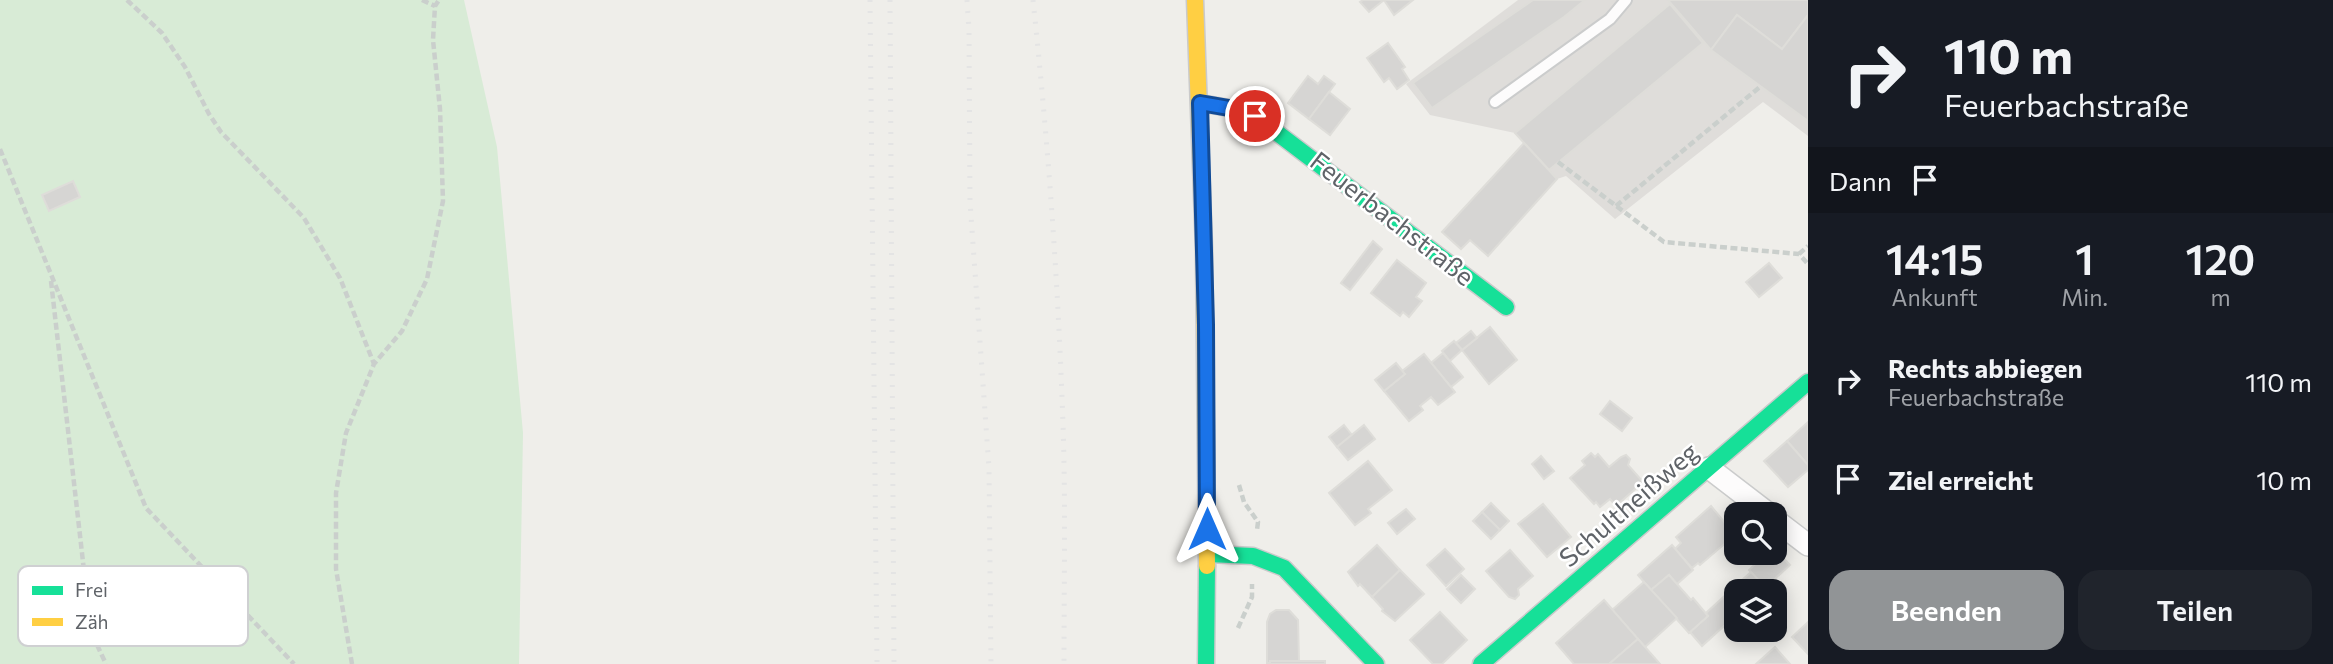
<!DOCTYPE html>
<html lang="de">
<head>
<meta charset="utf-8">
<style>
	:root { --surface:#171b24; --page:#20242c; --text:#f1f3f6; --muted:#9ea1a6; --accent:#919496 }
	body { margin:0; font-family:Commissioner,sans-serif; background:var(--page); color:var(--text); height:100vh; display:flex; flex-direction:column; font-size:26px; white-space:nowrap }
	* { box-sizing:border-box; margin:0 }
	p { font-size:23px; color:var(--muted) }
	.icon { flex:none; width:38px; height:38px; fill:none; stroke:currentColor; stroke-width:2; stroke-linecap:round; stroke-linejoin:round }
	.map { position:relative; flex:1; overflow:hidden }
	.sheet { display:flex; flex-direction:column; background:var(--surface); width:525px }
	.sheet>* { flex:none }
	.banner { background:#171b24; color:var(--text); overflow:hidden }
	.buttons { position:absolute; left:1724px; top:502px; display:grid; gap:14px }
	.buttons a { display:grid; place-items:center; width:63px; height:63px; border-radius:14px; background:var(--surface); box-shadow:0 4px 18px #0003; font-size:35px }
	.pin { position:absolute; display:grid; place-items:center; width:60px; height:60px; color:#fff; margin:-30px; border:4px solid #fff; border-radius:50%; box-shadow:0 2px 7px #0007 }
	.me { position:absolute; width:77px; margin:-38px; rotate:0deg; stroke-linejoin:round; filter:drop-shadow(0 0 5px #0008) }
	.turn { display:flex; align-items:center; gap:24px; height:147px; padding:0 21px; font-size:32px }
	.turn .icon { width:91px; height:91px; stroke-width:2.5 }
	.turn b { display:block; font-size:49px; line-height:60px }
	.then { display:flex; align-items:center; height:66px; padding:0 21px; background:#0003; gap:14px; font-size:26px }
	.eta { display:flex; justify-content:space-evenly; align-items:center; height:119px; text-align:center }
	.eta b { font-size:42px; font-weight:600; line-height:49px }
	.primary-button { display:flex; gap:14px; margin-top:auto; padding:14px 21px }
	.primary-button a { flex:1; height:80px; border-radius:21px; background:var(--accent); color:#fff; font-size:28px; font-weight:600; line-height:80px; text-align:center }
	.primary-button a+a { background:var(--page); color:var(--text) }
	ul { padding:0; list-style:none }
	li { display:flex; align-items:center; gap:21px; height:98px; padding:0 21px }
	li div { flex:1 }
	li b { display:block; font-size:26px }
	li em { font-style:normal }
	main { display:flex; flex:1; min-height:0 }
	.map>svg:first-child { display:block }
	.industrial { fill:#dfddda }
	.green { fill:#d8ebd6 }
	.building { fill:#d6d5d3; stroke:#deddd9; stroke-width:2 }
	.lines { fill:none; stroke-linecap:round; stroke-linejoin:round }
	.lane-casing { stroke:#cbcccc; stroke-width:14 }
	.street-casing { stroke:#cbcccc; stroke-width:24 }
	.fast-casing { stroke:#cacacb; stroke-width:19 }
	.slow-casing { stroke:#cacacb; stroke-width:19 }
	.path { stroke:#cacfcc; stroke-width:4.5; stroke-dasharray:7 3.5; stroke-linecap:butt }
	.lane { stroke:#fdfcfc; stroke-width:10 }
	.street { stroke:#fdfcfc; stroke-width:21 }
	.fast { stroke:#16e098; stroke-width:16 }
	.slow { stroke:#ffcf43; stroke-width:16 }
	.rail { stroke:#e4e4e4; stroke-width:5; stroke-dasharray:2 9; stroke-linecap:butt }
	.route-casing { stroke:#114b97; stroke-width:18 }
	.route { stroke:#1a73e8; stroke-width:12 }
	.labels { text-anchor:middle; stroke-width:5; stroke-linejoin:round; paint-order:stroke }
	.street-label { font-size:26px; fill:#5f6368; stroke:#fff }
	.key { fill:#fff; stroke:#cfd0d2; stroke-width:2 }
	.key-label { font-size:19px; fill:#5f6368 }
</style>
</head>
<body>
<main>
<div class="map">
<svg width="1808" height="664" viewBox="0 0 1808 664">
	<rect width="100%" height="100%" fill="#efeeea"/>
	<polygon class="industrial" points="1518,0 1808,0 1808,136 1763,102 1615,219 1566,176 1557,179 1515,133 1430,115 1406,84"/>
	<polygon class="green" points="0,0 464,0 497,147 523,433 519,664 0,664"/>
	<g class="building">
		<polygon points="1363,0 1384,0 1369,12 1360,2"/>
		<polygon points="1384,0 1413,0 1394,15"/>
		<polygon points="1533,0 1585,0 1564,17 1432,108 1413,83"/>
		<polygon points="1668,0 1808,0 1808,15 1782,49 1737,15 1711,50"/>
		<polygon points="1670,4 1703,43 1549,170 1515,133"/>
		<polygon points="1737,15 1782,49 1808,15 1808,121 1711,50"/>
		<polygon points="1388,43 1405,67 1402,69 1409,80 1397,89 1389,78 1384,82 1367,58"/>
		<polygon points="1308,76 1318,84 1324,76 1335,84 1309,119 1288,103"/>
		<polygon points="1329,92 1350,109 1330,135 1309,119"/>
		<polygon points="1524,143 1557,179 1488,256 1470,240 1461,249 1442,232"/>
		<polygon points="73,181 80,197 49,211 42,195"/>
		<polygon points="1373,241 1382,249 1350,290 1341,283"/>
		<polygon points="1397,260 1426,283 1416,297 1422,301 1409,317 1403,312 1400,316 1371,293"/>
		<polygon points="1769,263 1782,278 1759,297 1746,282"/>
		<polygon points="1490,327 1517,360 1489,384 1462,350"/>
		<polygon points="1471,331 1477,338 1462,350 1456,343"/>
		<polygon points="1454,341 1462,350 1450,361 1442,351"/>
		<polygon points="1443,353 1463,377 1451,387 1431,363"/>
		<polygon points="1424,354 1455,392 1438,405 1431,397 1420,406 1423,410 1409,421 1384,391 1405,374 1402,371"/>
		<polygon points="1396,363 1405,374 1384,391 1375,380"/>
		<polygon points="1610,401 1632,418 1622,431 1600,414"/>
		<polygon points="1808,422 1808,465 1787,441"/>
		<polygon points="1344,425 1352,435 1337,447 1329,437"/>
		<polygon points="1364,425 1375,439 1348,460 1337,447"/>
		<polygon points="1787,441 1808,465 1808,470 1788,487 1764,461"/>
		<polygon points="1591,453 1595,457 1598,454 1609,467 1621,457 1626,455 1630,459 1628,465 1643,482 1616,506 1610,499 1600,507 1596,502 1594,504 1570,478 1585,465 1582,461"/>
		<polygon points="1541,456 1554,471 1544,479 1532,464"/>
		<polygon points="1368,461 1392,490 1368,509 1371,513 1355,525 1329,493"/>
		<polygon points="1491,503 1509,521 1500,530 1482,512"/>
		<polygon points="1543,504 1571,537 1547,557 1518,524"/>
		<polygon points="1711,506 1735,535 1700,565 1698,563 1692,568 1675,549 1681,543 1676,537"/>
		<polygon points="1406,509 1415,519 1397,534 1388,523"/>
		<polygon points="1482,512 1500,530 1491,539 1473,521"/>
		<polygon points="1377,545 1400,570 1372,597 1360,584 1358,586 1348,572"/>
		<polygon points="1672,545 1693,570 1677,584 1669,575 1651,590 1638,575"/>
		<polygon points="1774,548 1790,565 1765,588 1749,570 1767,553 1774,553"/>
		<polygon points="1445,549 1464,569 1446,586 1427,565"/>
		<polygon points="1510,550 1533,576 1518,589 1519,595 1515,599 1509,597 1486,571"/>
		<polygon points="1400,570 1424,594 1395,621 1382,611 1383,609 1372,597"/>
		<polygon points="1751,572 1766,588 1763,592 1736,592 1736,615 1702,646 1690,632 1708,616 1706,613"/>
		<polygon points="1461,575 1475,589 1461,603 1447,589"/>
		<polygon points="1669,575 1691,600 1693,598 1708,616 1689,633 1651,590"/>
		<polygon points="1644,582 1677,618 1645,647 1612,610"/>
		<polygon points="1604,600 1638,639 1609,664 1574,664 1556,643"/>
		<polygon points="1276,610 1289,610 1298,620 1299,661 1270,661 1270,663 1267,663 1267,622 1270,614"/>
		<polygon points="1440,612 1467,640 1442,664 1433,664 1410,640"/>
		<polygon points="1808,622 1808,654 1792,637"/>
		<polygon points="1638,639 1660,664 1609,664"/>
		<polygon points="1775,647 1790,664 1756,664"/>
		<rect x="1270" y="661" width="55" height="3"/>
	</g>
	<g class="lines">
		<defs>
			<polyline id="lane" points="1495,102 1610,19 1626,0"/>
			<g id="street">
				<polyline points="1709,468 1769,514"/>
				<polyline points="1774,519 1808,545"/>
			</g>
			<g id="fast">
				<polyline points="1200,103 1229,108 1255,116 1506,307"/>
				<polyline points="1208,554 1253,556 1284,568 1376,664"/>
				<polyline points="1206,664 1207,566"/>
				<polyline points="1481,664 1808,382"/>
			</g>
			<polyline id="slow" points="1195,0 1204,249 1207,566"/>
		</defs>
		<use href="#lane" class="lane-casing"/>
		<use href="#street" class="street-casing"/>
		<use href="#fast" class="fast-casing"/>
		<use href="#slow" class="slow-casing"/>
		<g class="path">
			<polyline points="127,0 162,33 185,67 209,114 221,132 304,218 340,278 374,364"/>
			<polyline points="422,0 435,6"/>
			<polyline points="0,149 146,508 294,664"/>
			<polyline points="1558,162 1664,242 1799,254 1808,264"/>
			<polyline points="1616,206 1761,86"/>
			<polyline points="1799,254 1808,246"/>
			<polyline points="51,281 91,632 106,664"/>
			<polyline points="1239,485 1244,502 1258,522 1257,530"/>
			<polyline points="1238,628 1252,597 1252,584"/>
			<polyline points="352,664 336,569 336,493 346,433 374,364 402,331 427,279 443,201 440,109 433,40 435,6 439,0"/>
		</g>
		<use href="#lane" class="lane"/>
		<use href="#street" class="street"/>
		<use href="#fast" class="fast"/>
		<use href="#slow" class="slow"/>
		<g class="rail">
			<polyline points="870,0 877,664"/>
			<polyline points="890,0 894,664"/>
			<polyline points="967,0 969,30 970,202 989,468 991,664"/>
			<path d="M1033,0C1047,132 1057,265 1062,398C1066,486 1064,575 1064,664"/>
		</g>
	</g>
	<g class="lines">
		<defs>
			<polyline id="route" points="1207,529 1206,325 1200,103 1229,108 1255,116"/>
		</defs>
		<use href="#route" class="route-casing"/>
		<use href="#route" class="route"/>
	</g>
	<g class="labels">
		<g class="street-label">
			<text transform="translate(1392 219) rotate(38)" y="9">Feuerbachstraße</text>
			<text transform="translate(1629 505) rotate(-41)" y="9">Schultheißweg</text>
		</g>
	</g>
	<rect x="18" y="566" width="230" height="80" rx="10" class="key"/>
	<rect x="32" y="586" width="31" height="9" fill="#16e098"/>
	<rect x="32" y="618" width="31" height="8" fill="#ffcf43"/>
	<g class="key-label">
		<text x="75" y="597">Frei</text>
		<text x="75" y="629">Zäh</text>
	</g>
</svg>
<div class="buttons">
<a><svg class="icon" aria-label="search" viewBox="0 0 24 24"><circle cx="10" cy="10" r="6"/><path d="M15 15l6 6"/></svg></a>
<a><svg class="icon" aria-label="layers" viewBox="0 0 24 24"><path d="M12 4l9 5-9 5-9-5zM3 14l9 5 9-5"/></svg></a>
</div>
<div class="pin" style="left:1255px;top:116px;background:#d93025"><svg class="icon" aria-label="arrive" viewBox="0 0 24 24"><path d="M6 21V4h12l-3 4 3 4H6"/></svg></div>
<svg class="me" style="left:1207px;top:529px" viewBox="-20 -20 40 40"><path d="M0-17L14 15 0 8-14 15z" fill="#1a73e8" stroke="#fff" stroke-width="4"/></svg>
</div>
<section class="sheet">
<div class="banner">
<div class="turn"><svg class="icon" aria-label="right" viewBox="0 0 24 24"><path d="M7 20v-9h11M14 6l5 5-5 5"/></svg><div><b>110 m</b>Feuerbachstraße</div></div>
<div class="then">Dann<svg class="icon" aria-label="arrive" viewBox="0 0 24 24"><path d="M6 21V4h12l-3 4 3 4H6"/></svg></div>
</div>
<div class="eta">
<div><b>14:15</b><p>Ankunft</p></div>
<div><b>1</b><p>Min.</p></div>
<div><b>120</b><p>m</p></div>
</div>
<ul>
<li><svg class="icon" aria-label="right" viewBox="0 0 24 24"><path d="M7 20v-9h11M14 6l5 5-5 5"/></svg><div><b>Rechts abbiegen</b><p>Feuerbachstraße</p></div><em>110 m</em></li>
<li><svg class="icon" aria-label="arrive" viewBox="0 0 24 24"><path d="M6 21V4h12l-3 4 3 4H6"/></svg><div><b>Ziel erreicht</b></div><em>10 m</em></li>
</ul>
<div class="primary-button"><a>Beenden</a><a>Teilen</a></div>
</section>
</main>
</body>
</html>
